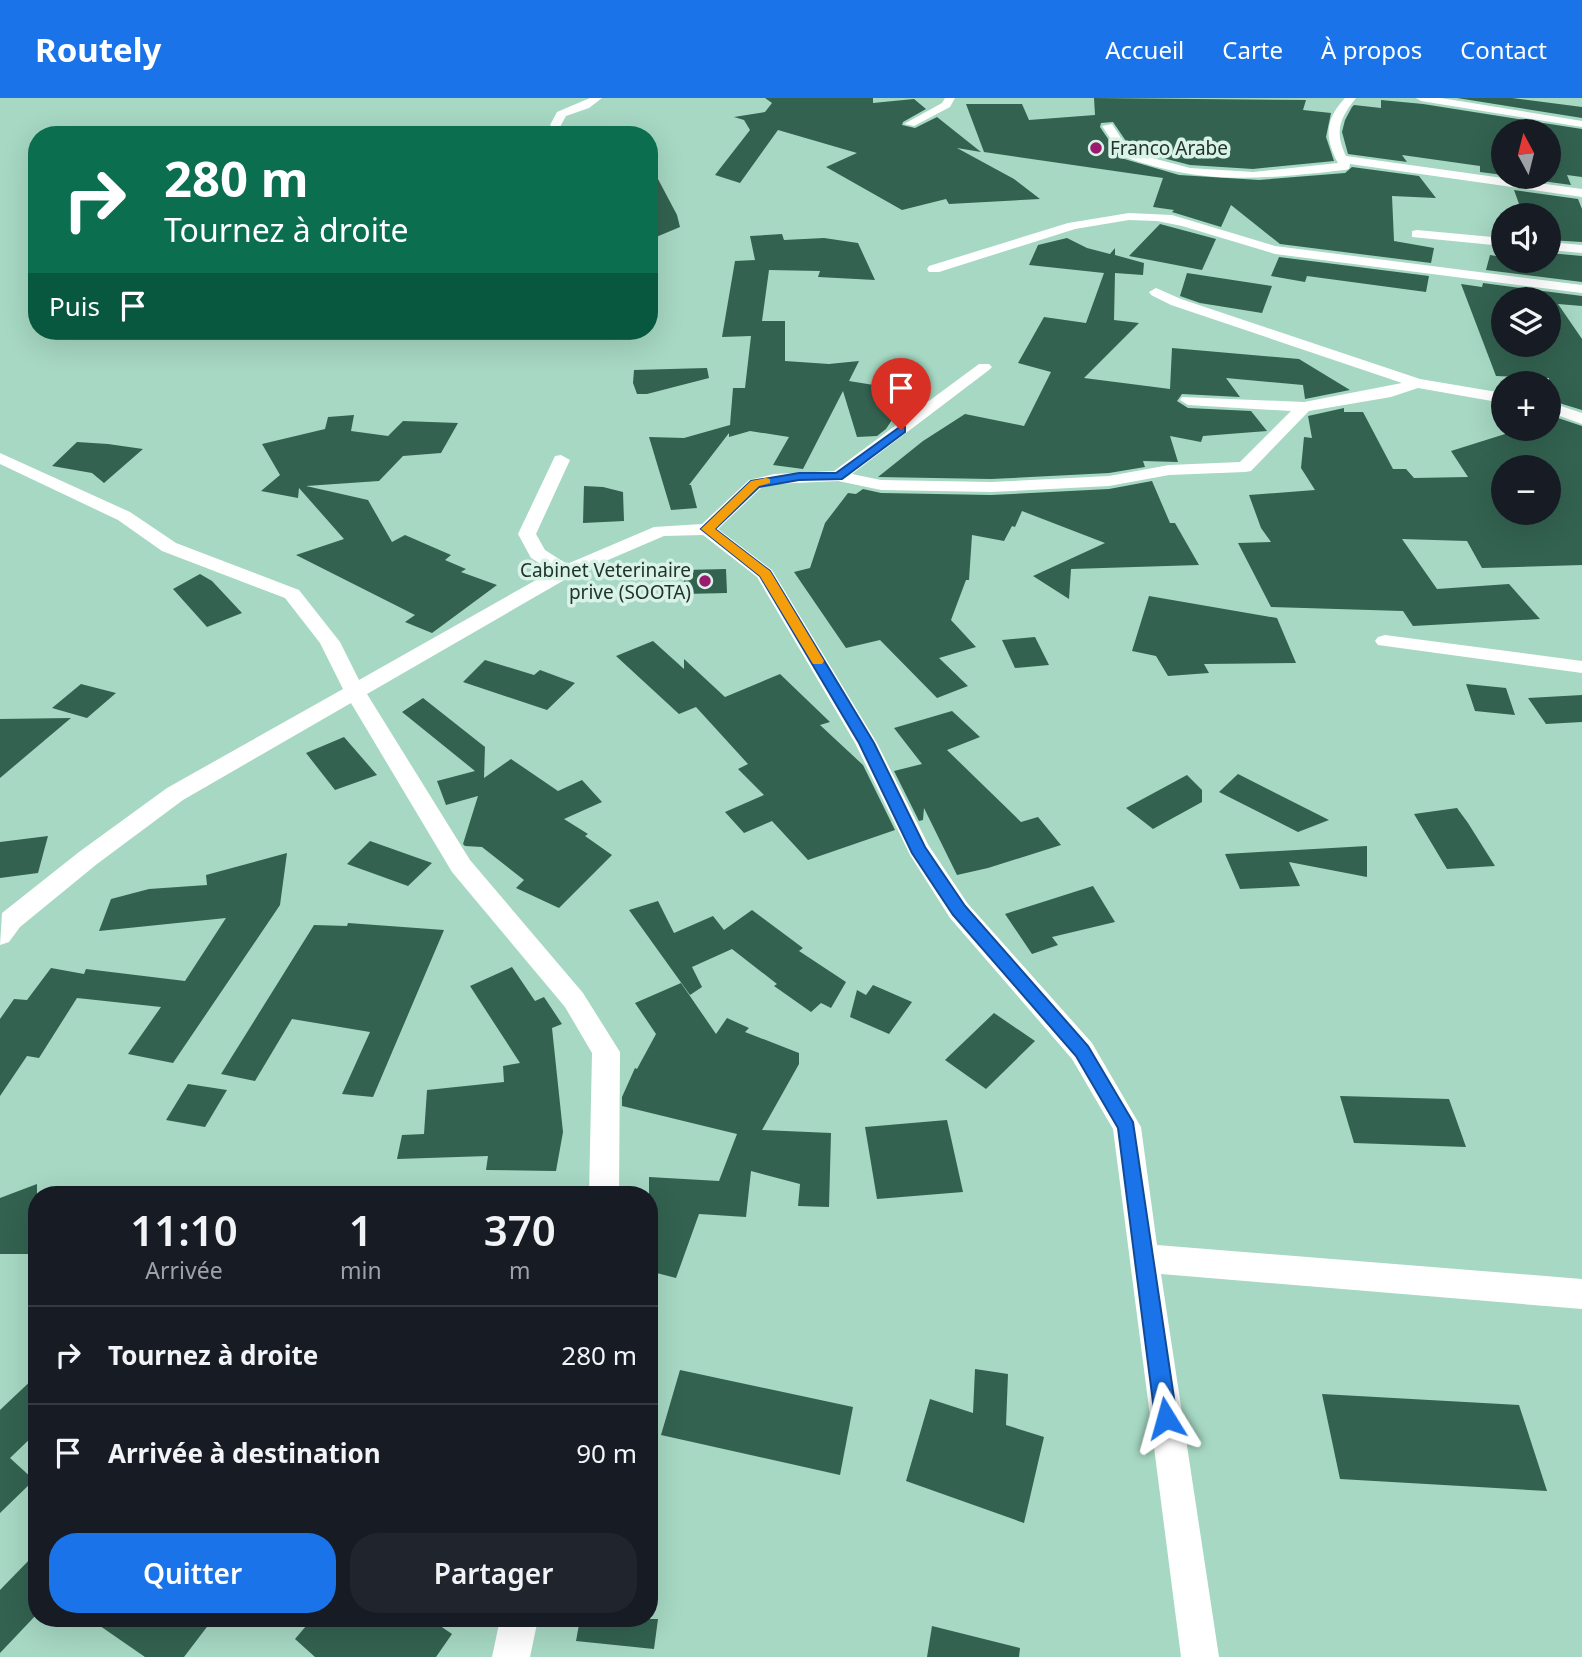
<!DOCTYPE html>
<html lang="fr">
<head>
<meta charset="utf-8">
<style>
	:root { --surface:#171b24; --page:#20242c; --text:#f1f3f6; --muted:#9ea1a6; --line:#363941; --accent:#1a73e8 }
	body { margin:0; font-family:"Noto Sans",sans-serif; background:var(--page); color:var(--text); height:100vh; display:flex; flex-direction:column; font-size:26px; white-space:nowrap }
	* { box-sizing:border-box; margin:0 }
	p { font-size:23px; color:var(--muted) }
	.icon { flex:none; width:38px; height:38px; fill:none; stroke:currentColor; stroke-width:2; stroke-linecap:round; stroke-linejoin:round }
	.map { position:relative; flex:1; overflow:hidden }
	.drawer { position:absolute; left:28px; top:1088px; width:630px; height:441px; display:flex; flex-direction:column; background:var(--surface); border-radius:28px; box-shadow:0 7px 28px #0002 }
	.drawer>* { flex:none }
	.guide { position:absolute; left:28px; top:28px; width:630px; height:214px; border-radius:28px; box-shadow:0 7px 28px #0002; background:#0b6e4f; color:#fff; overflow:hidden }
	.needle { width:46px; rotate:353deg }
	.tools { position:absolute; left:1491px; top:21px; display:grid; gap:14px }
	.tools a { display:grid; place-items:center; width:70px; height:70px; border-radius:50%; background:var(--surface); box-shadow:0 7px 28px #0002; font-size:35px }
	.pin { position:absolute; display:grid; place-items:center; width:60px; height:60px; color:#fff; margin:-72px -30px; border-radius:50% 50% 50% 0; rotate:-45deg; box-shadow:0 0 7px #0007 }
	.pin .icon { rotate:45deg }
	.me { position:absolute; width:77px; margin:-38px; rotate:352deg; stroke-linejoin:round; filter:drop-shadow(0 0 5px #0008) }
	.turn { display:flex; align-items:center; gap:24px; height:147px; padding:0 21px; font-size:32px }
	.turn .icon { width:91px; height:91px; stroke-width:2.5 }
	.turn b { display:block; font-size:49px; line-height:60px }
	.then { display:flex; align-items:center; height:66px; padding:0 21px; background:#0003; gap:14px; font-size:26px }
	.eta { display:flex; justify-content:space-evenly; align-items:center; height:119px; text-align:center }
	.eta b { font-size:42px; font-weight:600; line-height:49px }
	.action { display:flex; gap:14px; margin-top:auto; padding:14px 21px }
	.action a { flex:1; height:80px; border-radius:28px; background:var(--accent); color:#fff; font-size:28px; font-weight:600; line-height:80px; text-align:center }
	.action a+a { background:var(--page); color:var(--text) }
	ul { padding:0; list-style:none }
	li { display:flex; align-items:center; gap:21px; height:98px; padding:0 21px; border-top:2px solid var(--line) }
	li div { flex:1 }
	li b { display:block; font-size:26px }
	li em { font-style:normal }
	header { display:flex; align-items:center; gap:42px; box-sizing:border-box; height:98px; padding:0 35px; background:var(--accent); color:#fff }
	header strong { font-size:33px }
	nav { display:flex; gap:38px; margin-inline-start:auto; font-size:24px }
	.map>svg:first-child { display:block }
	.building { fill:#336250; fill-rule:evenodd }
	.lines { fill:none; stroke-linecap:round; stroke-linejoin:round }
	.street { fill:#fff; fill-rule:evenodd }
	.route { fill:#1a73e8; stroke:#114b97; stroke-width:2 }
	.slow { fill:#f59e0b }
	.poi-dot { fill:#9b1a6e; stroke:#daf3e7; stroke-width:2.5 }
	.labels { text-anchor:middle; stroke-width:7; stroke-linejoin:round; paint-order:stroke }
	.far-poi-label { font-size:19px; fill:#20342c; stroke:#daf3e7; text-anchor:start }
</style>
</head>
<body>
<header>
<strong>Routely</strong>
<nav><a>Accueil</a><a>Carte</a><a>À propos</a><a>Contact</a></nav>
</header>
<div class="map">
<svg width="1582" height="1559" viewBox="0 0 1582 1559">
	<rect width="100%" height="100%" fill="#a6d8c3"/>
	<g class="building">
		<polygon points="765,0 873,0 873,5 914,1 926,11 903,24 902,27 915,30 937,19 981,54 957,50 1014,81 1040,101 949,106 946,101 902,112 826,69 857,55 778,32 740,85 715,77 750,32 744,22 734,19 765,14 772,5"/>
		<polygon points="1094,0 1306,2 1303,12 1331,15 1326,39 1334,63 1253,71 1190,67 1132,52 1113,24 1101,25 1100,29 1121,60 1179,77 1259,82 1345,75 1352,69 1419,78 1436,100 1392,98 1394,143 1434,150 1431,165 1280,146 1231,107 1221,129 1172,114 1174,112 1153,109 1163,80 984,54 966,6 1022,6 1029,22 1095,17"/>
		<polygon points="1457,0 1512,0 1582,9 1582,20"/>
		<polygon points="1381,2 1423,6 1582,31 1582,79 1567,77 1571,87 1513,79 1549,79 1549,33 1503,33 1503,77 1480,74 1480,68 1402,57 1407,64 1348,56 1342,34 1345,22 1352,9 1354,7 1381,10"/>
		<polygon points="649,64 677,117 680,129 649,142"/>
		<polygon points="1514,92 1578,101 1582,111 1582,144 1549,142 1549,117 1523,117"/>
		<polygon points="1160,126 1216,141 1202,172 1129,158"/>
		<polygon points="782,136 784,142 824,140 858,145 875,182 818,179 820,173 769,172 762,223 785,223 785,263 829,266 859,263 849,283 911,293 886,331 877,338 857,339 843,293 803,371 773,367 789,339 750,333 729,339 729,335 689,387 691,387 697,410 671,412 649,339 684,340 730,327 733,290 745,290 751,238 722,239 735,163 755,162 750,138"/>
		<polygon points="1067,140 1087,150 1110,156 1115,150 1115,157 1144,165 1143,177 1115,175 1114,222 1139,225 1084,280 1170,291 1172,250 1299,261 1350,292 1305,301 1303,287 1226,280 1240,299 1182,296 1177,303 1188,310 1251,313 1267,333 1203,338 1201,344 1170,338 1178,364 1143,363 1145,369 1109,375 991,381 878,379 923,343 965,316 1024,328 1051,274 1018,265 1044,219 1086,225 1104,175 1029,167 1038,147"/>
		<polygon points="1549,155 1582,158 1582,184 1486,172 1490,157 1503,159 1503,163 1549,163"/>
		<polygon points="1279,159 1429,178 1426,194 1307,178 1305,184 1271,178"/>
		<polygon points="1187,175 1272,188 1262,215 1200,205 1180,198"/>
		<path d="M1483,185L1582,198V208L1558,206L1582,241V312L1549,302V280L1496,278L1461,186L1482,189ZM1503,201H1549V247H1503Z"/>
		<polygon points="707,270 709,280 647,296 637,296 633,285 634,272"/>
		<path d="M1344,310V314H1363L1393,371H1406L1414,380L1468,379L1451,353L1521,331H1549V317L1582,328V467L1482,470L1467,443L1402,441L1437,491L1509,486L1540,521L1413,528L1403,513L1271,509L1238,445L1271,444L1261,430L1249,397L1315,392L1301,370L1304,339L1312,340L1308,318ZM1503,369H1549V415H1503Z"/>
		<polygon points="354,317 351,333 388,338 403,323 458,325 441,355 403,358 379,383 306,388 368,402 392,444 405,437 451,457 445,462 466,471 461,474 497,487 432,535 405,524 415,517 296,457 344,441 299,390 298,400 261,393 280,377 262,346 325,331 328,319"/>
		<polygon points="77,344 108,346 143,351 104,385 92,375 52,368"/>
		<polygon points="1152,383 1170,425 1175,425 1199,467 1071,471 1069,501 1033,478 1105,445 1022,413 1015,429 1012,428 1004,443 972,437 969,482 966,482 951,522 976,549 939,560 968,588 937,600 880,542 846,550 794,474 810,470 825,425 848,395 856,396 863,391 881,395 991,397 1109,391"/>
		<polygon points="584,388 603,389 623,394 624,423 583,425"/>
		<polygon points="726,471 727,495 684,496 684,472"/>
		<polygon points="200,476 212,483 242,515 207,529 173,491"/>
		<polygon points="1149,498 1277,520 1296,565 1204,566 1209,575 1168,578 1156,558 1132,553"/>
		<polygon points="1035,539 1049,567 1015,570 1002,542"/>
		<polygon points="653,543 684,571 684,561 725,599 780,576 830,624 820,627 863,667 895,732 808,762 772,723 744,735 725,714 764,697 738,671 748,666 696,609 679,616 616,558"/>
		<polygon points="485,562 534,577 540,572 575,585 547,612 463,584"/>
		<polygon points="81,586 116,595 87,620 52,610"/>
		<polygon points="1466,586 1506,590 1515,617 1475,613"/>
		<polygon points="1582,597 1582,624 1546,626 1528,600"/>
		<polygon points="423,600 485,649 484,680 511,661 558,693 582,682 602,704 564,721 588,736 585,738 612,757 559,810 516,790 524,782 482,749 465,748 463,746 478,698 446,707 437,683 475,673 402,614"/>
		<polygon points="952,613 980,639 947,652 1021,724 1038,719 1061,747 988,770 957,777 924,710 923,722 919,723 894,673 922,666 894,630"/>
		<polygon points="71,620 0,680 0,621"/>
		<polygon points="344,639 377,677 335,692 306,655"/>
		<polygon points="1238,676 1329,722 1298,734 1219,694"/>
		<polygon points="1187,677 1202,692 1202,704 1153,731 1126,710"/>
		<polygon points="1457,710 1468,725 1495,768 1447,771 1414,716"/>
		<polygon points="48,738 38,775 0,780 0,744"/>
		<polygon points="370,743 432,765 408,788 347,766"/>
		<polygon points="1367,748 1367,779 1289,764 1300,788 1240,791 1225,756"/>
		<polygon points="287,755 280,807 173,965 128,956 161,909 77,900 39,960 27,958 0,998 0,921 14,901 27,902 51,870 84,876 86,871 185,883 226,820 99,833 111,801 149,791 207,787 206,777"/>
		<polygon points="1093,788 1115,824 1052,839 1058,847 1032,856 1005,816"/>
		<polygon points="658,803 674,835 713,818 724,832 752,812 803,850 799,853 846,884 831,910 821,905 811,914 774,888 777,886 732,851 692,869 702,889 690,897 629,812"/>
		<polygon points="348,825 444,832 373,999 342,996 370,934 292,921 255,983 221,976 314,827 347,828"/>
		<polygon points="512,869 535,903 544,899 562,926 552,930 563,1034 556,1073 486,1072 488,1058 397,1061 402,1037 424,1036 427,992 504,984 503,968 520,965 470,888"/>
		<polygon points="681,885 716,936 727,920 749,930 745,934 799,955 799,966 762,1032 831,1035 829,1109 798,1108 800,1086 751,1073 746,1119 699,1116 676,1180 649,1173 649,1079 719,1083 737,1036 622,1008 622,999 635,970 637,971 656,936 635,905"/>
		<polygon points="873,887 912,904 889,936 850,919 857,892 866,897"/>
		<polygon points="994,915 1035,943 986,991 945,962"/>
		<polygon points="188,986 227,992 205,1029 166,1022"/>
		<polygon points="1340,998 1449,1001 1466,1049 1354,1045"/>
		<polygon points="947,1022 963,1094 877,1101 865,1029"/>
		<polygon points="37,1086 37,1156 0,1156 0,1100"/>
		<polygon points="975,1271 1008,1276 1006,1327 1044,1339 1024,1425 906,1383 930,1301 973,1315"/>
		<polygon points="680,1272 853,1309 840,1377 661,1337"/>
		<polygon points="37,1277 37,1334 10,1360 34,1382 0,1415 0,1312"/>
		<polygon points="1322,1296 1519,1307 1547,1393 1340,1381"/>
		<polygon points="37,1454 37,1516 0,1555 0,1492"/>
		<polygon points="90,1521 213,1521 184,1559 145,1559"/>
		<polygon points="312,1521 430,1521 452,1536 436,1559 315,1559 295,1541"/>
		<polygon points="580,1521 658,1521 654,1551 576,1543"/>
		<polygon points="932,1528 1020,1550 1019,1559 927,1559"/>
	</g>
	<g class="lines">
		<g class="street">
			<polygon points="590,0 602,0 589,10 566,18 560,29 552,29 550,27 557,14"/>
			<polygon points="945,0 955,0 950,9 914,28 904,26 942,5"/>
			<path d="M1345,0H1356C1340,20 1334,33 1346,58L1582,91V99L1350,66L1349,71L1345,72C1262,81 1203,88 1122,58L1102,28L1112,26L1130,54L1190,70L1253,74L1338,65C1324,40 1325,21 1345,0Z"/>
			<polygon points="1416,0 1441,0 1582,23 1582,29 1421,3"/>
			<polygon points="1129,115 1172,117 1275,148 1582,187 1582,195 1275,156 1182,128 1157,123 1129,122 1075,131 939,174 929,174 927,171 929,168 1068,125"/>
			<polygon points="1417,132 1503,140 1503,148 1412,139 1412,133"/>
			<polygon points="1549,144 1582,147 1582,155 1549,152"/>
			<polygon points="1156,190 1181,201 1420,281 1503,295 1503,305 1418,290 1391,299 1309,313 1251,373 1245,374 1169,377 1109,388 991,394 881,392 838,383 774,386 761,390 718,431 772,472 877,645 929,748 968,806 1092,945 1141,1029 1157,1147 1582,1181 1582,1211 1161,1176 1219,1559 1181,1559 1113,1031 1072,961 950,820 910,757 855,645 757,479 703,437 664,438 573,477 367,596 470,762 583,895 620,954 619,1097 589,1097 592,955 565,909 452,774 351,605 183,702 97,766 20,829 9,844 0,847 2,815 79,754 167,690 343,591 320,545 285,500 162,453 118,422 0,366 0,355 130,414 176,445 299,492 340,544 359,582 552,473 531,460 518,436 555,358 561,357 570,362 536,436 545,452 567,466 654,429 702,426 749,382 774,376 834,373 979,266 989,266 992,269 989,272 852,376 881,382 991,384 1109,378 1169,367 1240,364 1291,313 1188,307 1180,302 1182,299 1304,304 1402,285 1171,207 1151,197 1149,194"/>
			<polygon points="1549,304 1582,315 1582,326 1549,314"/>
			<polygon points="1385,537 1582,563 1582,575 1378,547 1375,543 1378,539"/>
			<polygon points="500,1521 538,1521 530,1559 492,1559"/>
		</g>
	</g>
	<polygon class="route" points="901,328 905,329 905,334 842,381 799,382 759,389 715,431 770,473 874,645 925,749 965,808 1088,948 1133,1024 1177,1320 1173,1327 1166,1331 1158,1327 1155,1320 1118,1030 1076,958 953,817 912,755 859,645 760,478 701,431 751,383 799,375 836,375"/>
	<polygon class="slow" points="766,380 770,381 770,385 759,388 715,431 770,473 824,563 822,566 813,566 760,478 701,431 751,383"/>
	<g class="poi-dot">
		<circle cx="1096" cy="50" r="7"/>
		<circle cx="705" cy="483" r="7"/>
	</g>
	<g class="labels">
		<g class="far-poi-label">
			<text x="1110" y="57">Franco Arabe</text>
			<text x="691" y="479" text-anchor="end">Cabinet Veterinaire<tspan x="691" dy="22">prive (SOOTA)</tspan></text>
		</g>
	</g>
</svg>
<div class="tools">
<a><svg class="needle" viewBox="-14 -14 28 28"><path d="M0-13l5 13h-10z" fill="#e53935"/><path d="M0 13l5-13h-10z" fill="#9ea1a6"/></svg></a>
<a><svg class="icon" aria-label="sound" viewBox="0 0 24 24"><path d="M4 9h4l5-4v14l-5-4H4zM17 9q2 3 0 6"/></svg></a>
<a><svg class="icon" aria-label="layers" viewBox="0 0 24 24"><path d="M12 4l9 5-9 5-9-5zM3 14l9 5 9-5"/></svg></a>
<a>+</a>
<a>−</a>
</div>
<div class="pin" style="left:901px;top:332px;background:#d93025"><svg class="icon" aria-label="arrive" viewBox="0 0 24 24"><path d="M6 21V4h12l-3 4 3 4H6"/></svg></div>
<svg class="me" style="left:1166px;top:1320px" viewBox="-20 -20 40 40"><path d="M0-17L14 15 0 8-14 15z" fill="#1a73e8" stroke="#fff" stroke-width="4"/></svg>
<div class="guide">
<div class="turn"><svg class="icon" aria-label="right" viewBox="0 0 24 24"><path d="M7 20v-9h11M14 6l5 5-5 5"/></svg><div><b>280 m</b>Tournez à droite</div></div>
<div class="then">Puis<svg class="icon" aria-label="arrive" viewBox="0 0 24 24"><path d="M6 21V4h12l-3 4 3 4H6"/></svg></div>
</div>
<section class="drawer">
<div class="eta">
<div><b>11:10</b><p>Arrivée</p></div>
<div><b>1</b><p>min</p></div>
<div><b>370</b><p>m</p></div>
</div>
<ul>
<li><svg class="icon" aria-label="right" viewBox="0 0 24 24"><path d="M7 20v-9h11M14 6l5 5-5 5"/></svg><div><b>Tournez à droite</b></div><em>280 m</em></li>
<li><svg class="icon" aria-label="arrive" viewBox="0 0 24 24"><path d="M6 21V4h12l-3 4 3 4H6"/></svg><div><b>Arrivée à destination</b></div><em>90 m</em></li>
</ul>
<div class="action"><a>Quitter</a><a>Partager</a></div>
</section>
</div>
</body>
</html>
